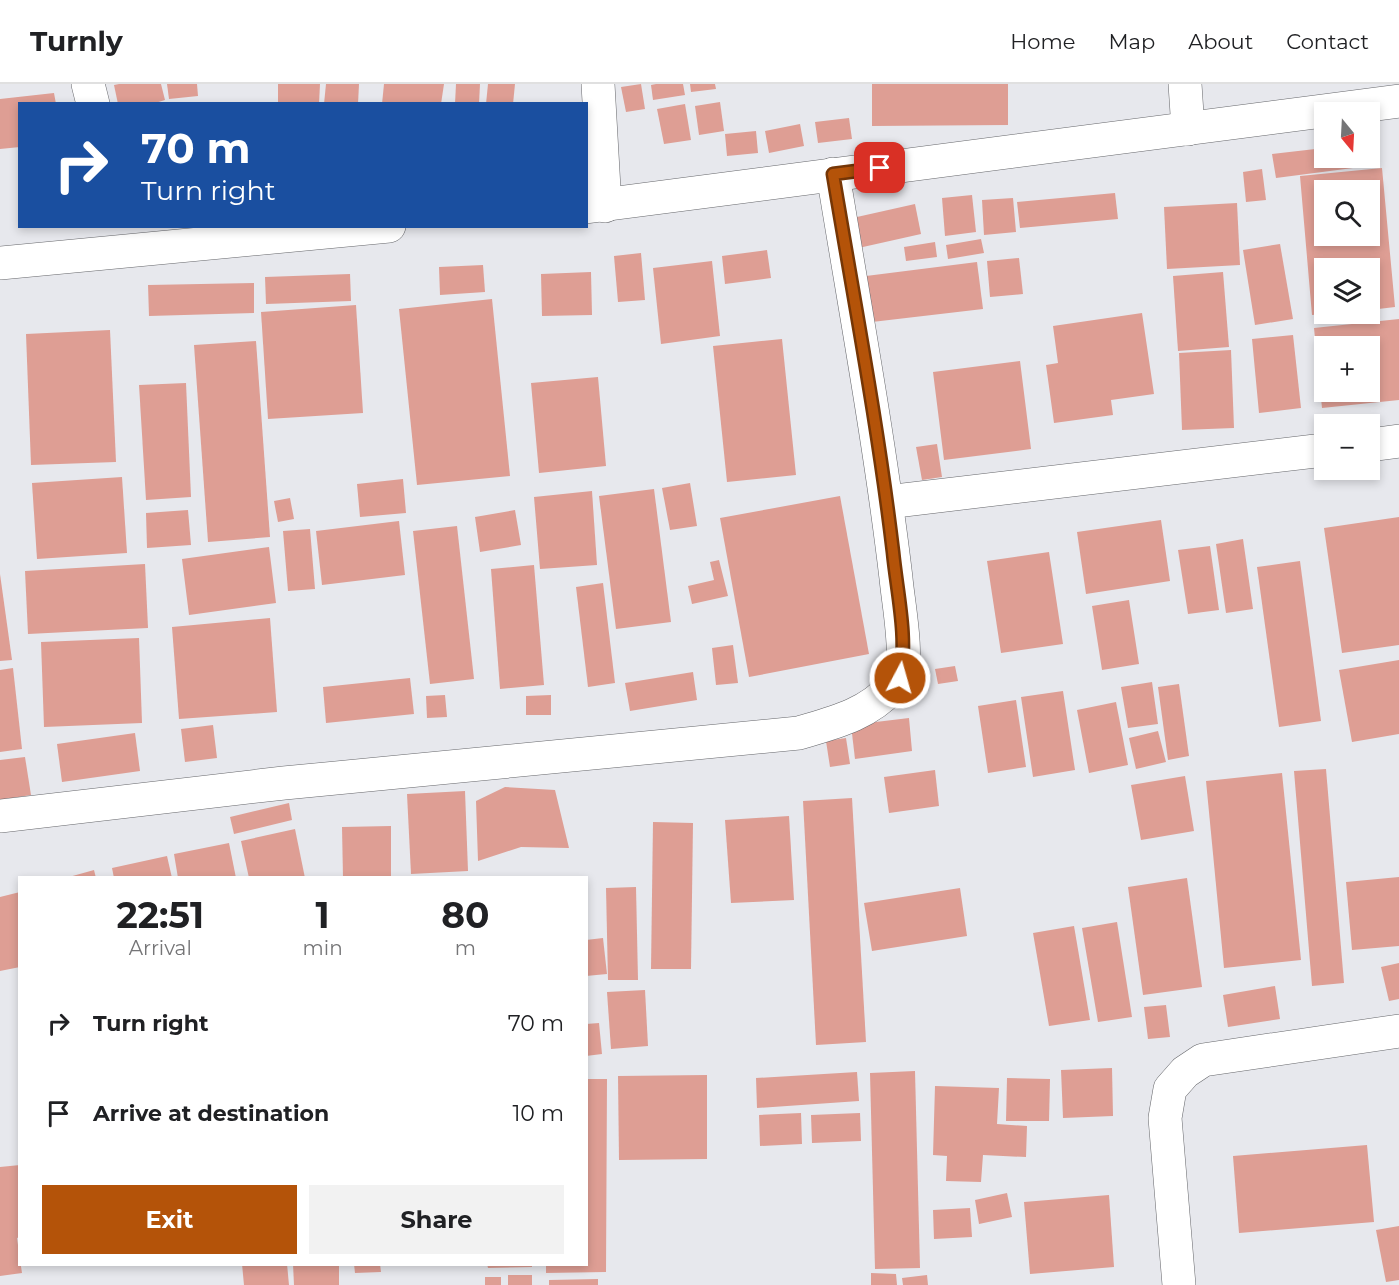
<!DOCTYPE html>
<html lang="en">
<head>
<meta charset="utf-8">
<style>
	:root { --surface:#fff; --page:#f2f2f2; --text:#202124; --muted:#757577; --line:#e0e0e0; --accent:#b45309 }
	body { margin:0; font-family:Montserrat,sans-serif; background:var(--page); color:var(--text); height:100vh; display:flex; flex-direction:column; font-size:22px; white-space:nowrap }
	* { box-sizing:border-box; margin:0 }
	p { font-size:20px; color:var(--muted) }
	.icon { flex:none; width:33px; height:33px; fill:none; stroke:currentColor; stroke-width:2; stroke-linecap:round; stroke-linejoin:round }
	.map { position:relative; flex:1; overflow:hidden }
	.drawer { position:absolute; left:18px; top:792px; width:570px; height:390px; display:flex; flex-direction:column; background:var(--surface); border-radius:0px; box-shadow:0 3px 9px #0003 }
	.drawer>* { flex:none }
	.hud { position:absolute; left:18px; top:18px; width:570px; height:126px; border-radius:0px; box-shadow:0 3px 9px #0003; background:#1a4fa0; color:#fff; overflow:hidden }
	.needle { width:39px; rotate:162deg }
	.controls { position:absolute; left:1314px; top:18px; display:grid; gap:12px }
	.controls a { display:grid; place-items:center; width:66px; height:66px; border-radius:0px; background:var(--surface); box-shadow:0 3px 9px #0003; font-size:30px }
	.pin { position:absolute; display:grid; place-items:center; width:51px; height:51px; color:#fff; margin:-26px; border-radius:12px; box-shadow:0 3px 9px #0006 }
	.me { position:absolute; width:66px; margin:-33px; rotate:6deg; stroke-linejoin:round; filter:drop-shadow(0 0 4px #0008) }
	.turn { display:flex; align-items:center; gap:21px; height:126px; padding:0 24px; font-size:27px }
	.turn .icon { width:78px; height:78px; stroke-width:2.5 }
	.turn b { display:block; font-size:42px; line-height:51px }
	.eta { display:flex; justify-content:space-evenly; align-items:center; height:102px; text-align:center }
	.eta b { font-size:36px; font-weight:700; line-height:42px }
	.cta { display:flex; gap:12px; margin-top:auto; padding:12px 24px }
	.cta a { flex:1; height:69px; border-radius:0px; background:var(--accent); color:#fff; font-size:24px; font-weight:700; line-height:69px; text-align:center }
	.cta a+a { background:var(--page); color:var(--text) }
	ul { padding:0; list-style:none }
	li { display:flex; align-items:center; gap:18px; height:90px; padding:0 24px }
	li div { flex:1 }
	li b { display:block; font-size:22px }
	li em { font-style:normal }
	header { display:flex; align-items:center; gap:36px; box-sizing:border-box; height:84px; padding:0 30px; background:var(--surface); border-bottom:2px solid var(--line) }
	header strong { font-size:28px }
	nav { display:flex; gap:33px; margin-inline-start:auto; font-size:21px }
	.map>svg:first-child { display:block }
	.building { fill:#de9e94; fill-rule:evenodd }
	.lines { fill:none; stroke-linecap:round; stroke-linejoin:round }
	.minor-casing { stroke:#66676b; stroke-width:34 }
	.minor { stroke:#fff; stroke-width:33 }
	.route-casing { stroke:#753606; stroke-width:15 }
	.route { stroke:#b45309; stroke-width:10 }
</style>
</head>
<body>
<header>
<strong>Turnly</strong>
<nav><a>Home</a><a>Map</a><a>About</a><a>Contact</a></nav>
</header>
<div class="map">
<svg width="1399" height="1201" viewBox="0 0 1399 1201">
	<rect width="100%" height="100%" fill="#e7e8ed"/>
	<g class="building">
		<polygon points="119,0 161,0 165,16 152,20 118,20 114,1"/>
		<polygon points="167,0 197,0 198,12 169,15"/>
		<polygon points="278,0 320,0 319,20 278,20"/>
		<polygon points="326,0 359,0 358,20 324,20"/>
		<polygon points="384,0 444,0 441,20 382,20"/>
		<polygon points="456,0 480,0 479,20 455,20"/>
		<polygon points="488,0 515,0 513,20 486,20"/>
		<polygon points="641,0 645,25 626,28 621,3"/>
		<polygon points="656,0 683,0 685,11 653,16 651,1"/>
		<polygon points="690,0 715,0 716,5 691,8"/>
		<polygon points="872,0 1008,0 1008,41 872,42"/>
		<polygon points="54,9 56,20 20,20 20,63 0,65 0,15"/>
		<polygon points="720,18 724,47 699,51 695,22"/>
		<polygon points="685,20 691,56 664,60 657,25"/>
		<polygon points="849,34 852,55 818,59 815,38"/>
		<polygon points="800,40 804,62 769,69 765,47"/>
		<polygon points="756,47 758,69 727,72 725,50"/>
		<polygon points="1370,58 1373,58 1376,81 1276,94 1272,70 1324,64 1324,74 1370,74"/>
		<path d="M1382,84L1395,223L1370,226V184H1324V230L1312,231L1300,92ZM1324,106H1370V152H1324Z"/>
		<polygon points="1262,85 1266,116 1246,118 1243,88"/>
		<polygon points="1115,109 1118,135 1020,144 1017,118"/>
		<polygon points="972,111 976,148 945,152 942,114"/>
		<polygon points="1013,114 1016,148 984,151 982,116"/>
		<polygon points="1237,119 1240,181 1167,185 1164,123"/>
		<polygon points="915,120 921,150 854,165 848,135"/>
		<polygon points="981,155 984,169 948,175 946,161"/>
		<polygon points="935,158 937,173 906,177 904,163"/>
		<polygon points="1280,160 1293,235 1255,241 1243,166"/>
		<polygon points="767,166 771,194 725,200 722,172"/>
		<polygon points="641,169 645,216 618,218 614,172"/>
		<polygon points="1019,174 1023,210 990,213 987,177"/>
		<polygon points="712,177 720,252 661,260 653,184"/>
		<polygon points="977,178 983,225 872,238 866,192"/>
		<polygon points="483,181 485,208 440,211 439,183"/>
		<polygon points="591,188 592,231 542,232 541,190"/>
		<polygon points="1223,188 1229,263 1178,267 1173,192"/>
		<polygon points="350,190 351,217 266,220 265,193"/>
		<polygon points="254,199 254,229 149,232 148,201"/>
		<polygon points="492,215 510,392 417,401 399,225"/>
		<polygon points="356,221 363,329 268,335 261,228"/>
		<polygon points="1142,229 1154,310 1111,316 1113,331 1054,339 1046,281 1058,279 1053,242"/>
		<path d="M1399,235V316L1322,324L1314,244ZM1324,262H1370V308H1324Z"/>
		<polygon points="110,246 116,378 31,381 26,250"/>
		<polygon points="1293,251 1301,324 1259,329 1252,255"/>
		<polygon points="782,255 796,391 727,398 713,262"/>
		<polygon points="256,257 270,453 208,458 194,261"/>
		<polygon points="1231,266 1234,344 1182,346 1179,269"/>
		<polygon points="1020,277 1031,365 944,376 933,288"/>
		<polygon points="598,293 606,382 539,389 531,299"/>
		<polygon points="186,299 191,413 146,416 139,301"/>
		<polygon points="937,360 942,393 922,396 916,363"/>
		<polygon points="122,393 127,469 37,475 32,399"/>
		<polygon points="403,395 406,429 360,433 357,400"/>
		<polygon points="690,399 697,442 670,446 662,404"/>
		<polygon points="654,405 671,538 616,545 599,412"/>
		<polygon points="592,407 597,481 540,485 534,413"/>
		<polygon points="840,412 869,570 749,593 720,434"/>
		<polygon points="290,414 294,435 278,438 274,417"/>
		<polygon points="188,426 191,461 147,464 146,429"/>
		<polygon points="515,426 521,461 480,468 475,433"/>
		<polygon points="1399,433 1399,561 1342,569 1324,444"/>
		<polygon points="1161,436 1170,497 1086,510 1077,448"/>
		<polygon points="399,437 405,491 322,501 316,447"/>
		<polygon points="457,442 474,595 430,600 413,447"/>
		<polygon points="310,445 315,505 288,507 283,447"/>
		<polygon points="1243,455 1253,525 1226,529 1216,460"/>
		<polygon points="1210,462 1219,526 1188,530 1178,466"/>
		<polygon points="269,463 276,519 189,531 182,475"/>
		<polygon points="1049,468 1063,560 1001,569 987,477"/>
		<polygon points="719,476 728,512 692,520 688,502 714,496 710,478"/>
		<polygon points="1300,477 1321,637 1279,643 1257,483"/>
		<polygon points="145,480 148,544 28,550 25,487"/>
		<polygon points="534,481 544,601 500,605 491,485"/>
		<polygon points="0,490 12,576 0,577"/>
		<polygon points="603,499 615,599 588,603 576,503"/>
		<polygon points="1129,516 1139,580 1102,586 1092,522"/>
		<polygon points="270,534 277,628 179,635 172,543"/>
		<polygon points="139,554 142,639 44,643 41,558"/>
		<polygon points="733,561 738,599 716,601 712,564"/>
		<polygon points="1399,576 1399,650 1352,658 1339,586"/>
		<polygon points="955,582 958,597 938,600 935,585"/>
		<polygon points="13,584 22,665 0,668 0,586"/>
		<polygon points="693,588 697,616 630,627 625,599"/>
		<polygon points="410,594 414,630 326,639 323,603"/>
		<polygon points="1152,598 1158,640 1128,644 1121,603"/>
		<polygon points="1179,600 1189,672 1168,676 1158,603"/>
		<polygon points="1063,607 1075,686 1033,693 1021,613"/>
		<polygon points="445,611 447,633 427,634 426,612"/>
		<polygon points="551,611 551,631 526,631 526,612"/>
		<polygon points="1016,616 1026,683 988,689 978,622"/>
		<polygon points="1116,618 1128,681 1089,689 1077,626"/>
		<polygon points="909,634 912,667 855,675 851,641"/>
		<polygon points="213,641 217,674 185,678 181,645"/>
		<polygon points="1158,647 1166,678 1136,685 1129,654"/>
		<polygon points="135,649 140,687 62,698 57,660"/>
		<polygon points="846,654 850,680 830,683 826,657"/>
		<polygon points="25,673 31,711 0,716 0,676"/>
		<polygon points="1326,685 1344,899 1312,902 1294,687"/>
		<polygon points="935,686 939,722 889,729 884,693"/>
		<polygon points="1282,689 1301,876 1224,884 1206,697"/>
		<polygon points="1185,692 1194,747 1141,756 1131,701"/>
		<polygon points="505,703 555,706 569,764 521,763 478,777 476,717"/>
		<polygon points="465,707 468,787 411,790 407,710"/>
		<polygon points="852,714 866,958 816,961 803,717"/>
		<polygon points="289,719 292,736 234,750 230,733"/>
		<polygon points="789,732 794,816 731,819 725,736"/>
		<polygon points="653,738 693,739 691,885 651,885"/>
		<polygon points="391,742 391,794 343,794 342,743"/>
		<polygon points="295,745 305,794 249,794 241,757"/>
		<polygon points="229,759 236,794 178,794 174,770"/>
		<polygon points="167,772 172,794 114,794 112,784"/>
		<polygon points="94,786 96,794 69,794 69,793"/>
		<polygon points="1399,793 1399,862 1352,866 1346,798"/>
		<polygon points="1187,794 1202,903 1143,911 1128,803"/>
		<polygon points="636,803 638,896 608,896 606,804"/>
		<polygon points="960,804 967,852 872,867 864,819"/>
		<polygon points="20,808 20,883 0,887 0,813"/>
		<polygon points="1117,838 1132,933 1098,938 1082,844"/>
		<polygon points="1074,842 1090,936 1049,942 1033,849"/>
		<polygon points="603,854 607,890 586,892 586,856"/>
		<polygon points="1399,879 1399,915 1389,917 1381,883"/>
		<polygon points="1275,902 1280,935 1228,943 1223,911"/>
		<polygon points="645,906 648,962 611,965 607,908"/>
		<polygon points="1166,921 1170,953 1148,955 1144,923"/>
		<polygon points="599,939 602,970 586,972 586,940"/>
		<polygon points="1112,984 1113,1032 1063,1034 1061,986"/>
		<polygon points="915,987 920,1184 875,1185 870,989"/>
		<polygon points="857,988 859,1017 757,1024 756,994"/>
		<polygon points="707,991 707,1075 619,1076 618,992"/>
		<polygon points="1007,994 1050,995 1049,1037 1006,1037"/>
		<polygon points="586,995 607,995 606,1188 546,1189 546,1180 586,1180"/>
		<polygon points="935,1002 999,1004 997,1040 1027,1042 1026,1073 983,1071 981,1098 946,1097 947,1072 933,1071"/>
		<polygon points="801,1029 802,1060 760,1062 759,1031"/>
		<polygon points="860,1029 861,1057 812,1059 811,1031"/>
		<polygon points="1367,1061 1374,1138 1239,1149 1233,1072"/>
		<polygon points="20,1081 20,1153 17,1154 22,1189 0,1192 0,1083"/>
		<polygon points="1007,1109 1012,1133 979,1140 975,1116"/>
		<polygon points="1109,1111 1114,1183 1030,1190 1024,1118"/>
		<polygon points="970,1124 972,1153 934,1155 933,1126"/>
		<polygon points="1399,1142 1399,1196 1386,1198 1376,1146"/>
		<polygon points="242,1180 287,1180 289,1201 244,1201"/>
		<polygon points="293,1180 339,1180 339,1201 294,1201"/>
		<polygon points="354,1180 380,1180 381,1188 355,1189"/>
		<polygon points="487,1180 532,1180 532,1183 488,1184"/>
		<polygon points="871,1189 896,1190 897,1201 871,1201"/>
		<rect x="508" y="1191" width="24" height="10"/>
		<polygon points="927,1191 928,1201 903,1201 902,1194"/>
		<rect x="485" y="1193" width="16" height="8"/>
		<polygon points="598,1195 598,1201 549,1201 549,1196"/>
	</g>
	<g class="lines">
		<defs>
			<g id="minor">
				<polyline points="88,0 93,20"/>
				<polyline points="598,0 605,122"/>
				<polyline points="1185,0 1188,45"/>
				<polyline points="586,123 1399,17"/>
				<polyline points="0,179 389,142"/>
				<polyline points="1370,361 1399,357"/>
				<polyline points="887,418 1324,366"/>
				<path d="M0,732L284,699L799,649C832,639 867,631 891,604C894,601 898,597 900,594C909,573 898,518 896,494C880,359 855,225 833,90"/>
				<polyline points="1179,1201 1165,1034 1170,1005 1185,988 1203,976 1399,947"/>
			</g>
		</defs>
		<use href="#minor" class="minor-casing"/>
		<use href="#minor" class="minor"/>
	</g>
	<g class="lines">
		<defs>
			<path id="route" d="M880,84L833,90C854,216 878,341 893,468C897,509 908,553 900,594"/>
		</defs>
		<use href="#route" class="route-casing"/>
		<use href="#route" class="route"/>
	</g>
</svg>
<div class="controls">
<a><svg class="needle" viewBox="-14 -14 28 28"><path d="M0-13l5 13h-10z" fill="#e53935"/><path d="M0 13l5-13h-10z" fill="#757577"/></svg></a>
<a><svg class="icon" aria-label="search" viewBox="0 0 24 24"><circle cx="10" cy="10" r="6"/><path d="M15 15l6 6"/></svg></a>
<a><svg class="icon" aria-label="layers" viewBox="0 0 24 24"><path d="M12 4l9 5-9 5-9-5zM3 14l9 5 9-5"/></svg></a>
<a>+</a>
<a>−</a>
</div>
<div class="pin" style="left:880px;top:84px;background:#d93025"><svg class="icon" aria-label="arrive" viewBox="0 0 24 24"><path d="M6 21V4h12l-3 4 3 4H6"/></svg></div>
<svg class="me" style="left:900px;top:594px" viewBox="-20 -20 40 40"><circle r="17" fill="#b45309" stroke="#fff" stroke-width="3"/><path d="M0-11L8 9 0 5-8 9z" fill="#fff"/></svg>
<div class="hud">
<div class="turn"><svg class="icon" aria-label="right" viewBox="0 0 24 24"><path d="M7 20v-9h11M14 6l5 5-5 5"/></svg><div><b>70 m</b>Turn right</div></div>
</div>
<section class="drawer">
<div class="eta">
<div><b>22:51</b><p>Arrival</p></div>
<div><b>1</b><p>min</p></div>
<div><b>80</b><p>m</p></div>
</div>
<ul>
<li><svg class="icon" aria-label="right" viewBox="0 0 24 24"><path d="M7 20v-9h11M14 6l5 5-5 5"/></svg><div><b>Turn right</b></div><em>70 m</em></li>
<li><svg class="icon" aria-label="arrive" viewBox="0 0 24 24"><path d="M6 21V4h12l-3 4 3 4H6"/></svg><div><b>Arrive at destination</b></div><em>10 m</em></li>
</ul>
<div class="cta"><a>Exit</a><a>Share</a></div>
</section>
</div>
</body>
</html>
